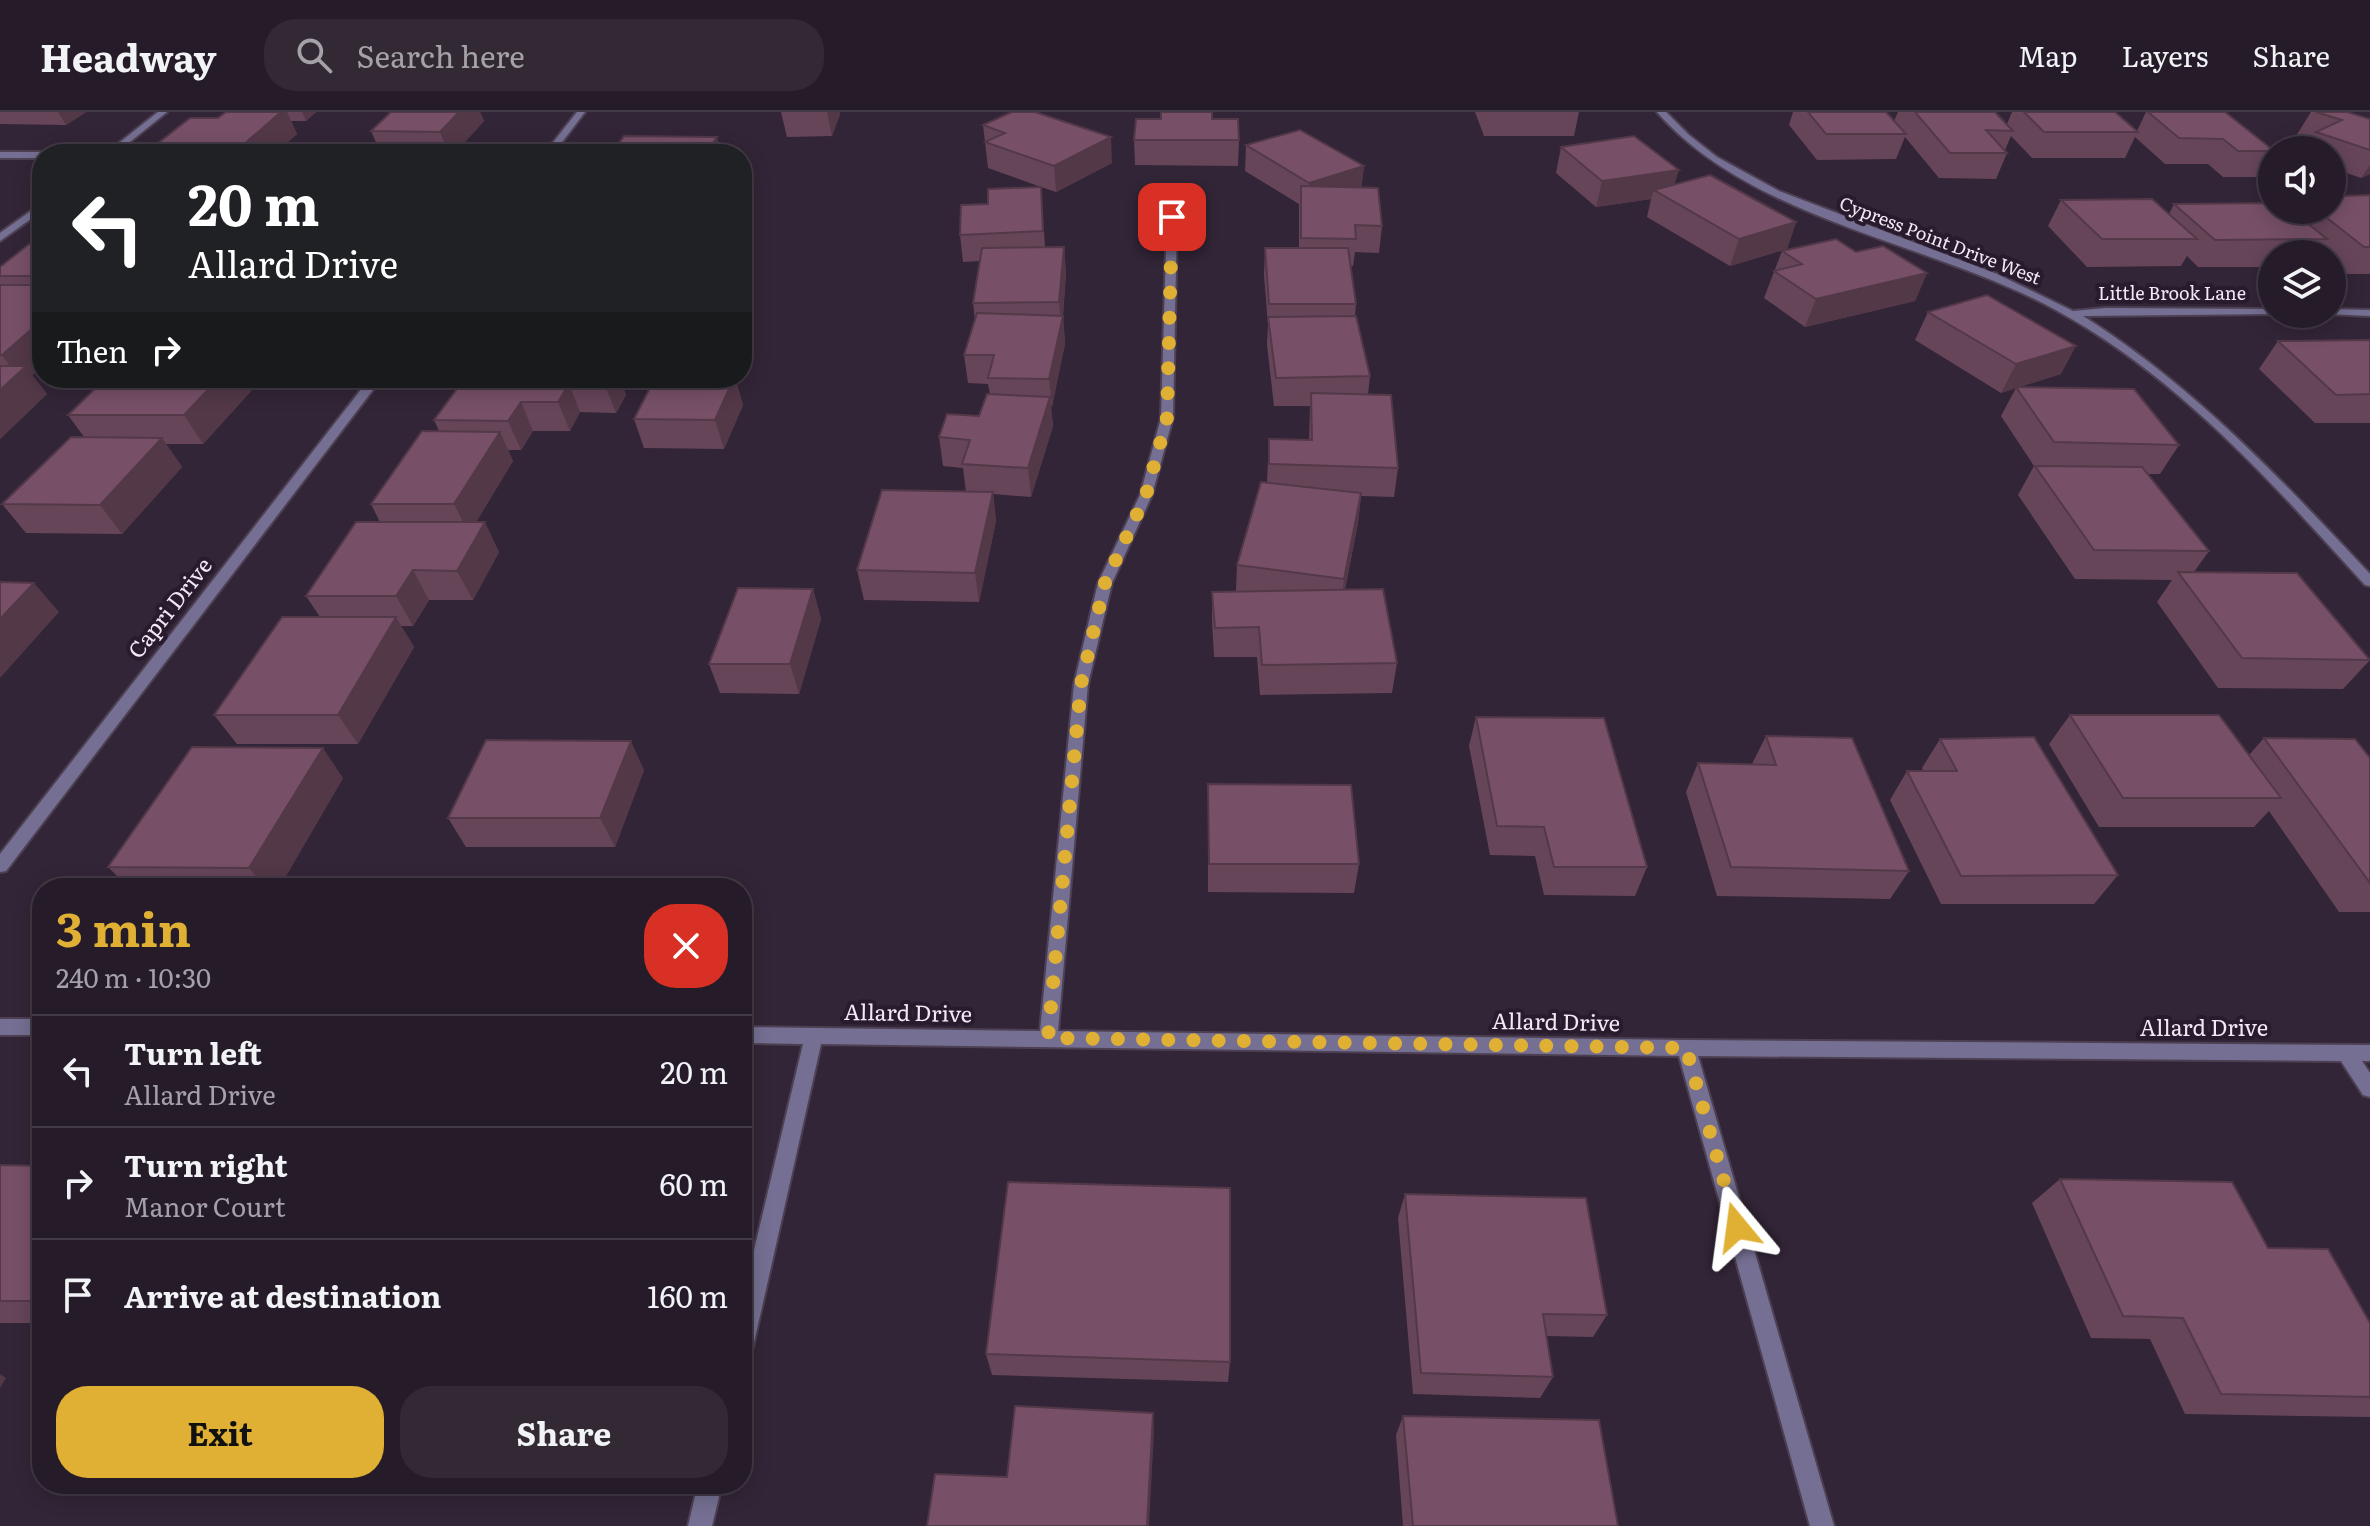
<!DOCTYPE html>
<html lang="en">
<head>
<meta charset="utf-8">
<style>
	:root { --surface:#261c29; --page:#322935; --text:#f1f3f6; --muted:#a4a1a8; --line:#423a46; --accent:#dfb034 }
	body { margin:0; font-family:Literata,serif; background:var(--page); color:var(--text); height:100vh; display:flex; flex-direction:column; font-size:30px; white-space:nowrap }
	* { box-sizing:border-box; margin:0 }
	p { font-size:26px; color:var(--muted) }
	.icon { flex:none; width:44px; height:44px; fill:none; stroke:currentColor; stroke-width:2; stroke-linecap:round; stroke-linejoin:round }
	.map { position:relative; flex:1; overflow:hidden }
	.panel { position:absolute; left:32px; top:766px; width:720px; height:616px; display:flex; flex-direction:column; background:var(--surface); border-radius:32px; box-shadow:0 4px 20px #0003,0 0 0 2px var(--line) }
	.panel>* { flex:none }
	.top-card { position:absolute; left:32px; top:32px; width:720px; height:244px; border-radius:32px; box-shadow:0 4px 20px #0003,0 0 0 2px var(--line); background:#202124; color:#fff; overflow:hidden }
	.fabs { position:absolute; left:2258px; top:24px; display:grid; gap:16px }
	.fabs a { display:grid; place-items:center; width:88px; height:88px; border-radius:50%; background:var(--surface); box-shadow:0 4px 20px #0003,0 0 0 2px var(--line); font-size:40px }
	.pin { position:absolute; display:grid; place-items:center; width:68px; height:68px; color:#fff; margin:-34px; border-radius:16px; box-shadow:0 4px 12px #0006 }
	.me { position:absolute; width:88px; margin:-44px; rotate:344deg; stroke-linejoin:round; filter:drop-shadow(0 0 6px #0008) }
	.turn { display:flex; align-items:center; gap:28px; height:168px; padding:0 24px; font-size:36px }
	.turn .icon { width:104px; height:104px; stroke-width:2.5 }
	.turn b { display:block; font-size:56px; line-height:68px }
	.then { display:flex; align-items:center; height:76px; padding:0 24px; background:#0003; gap:16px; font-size:30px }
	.round { display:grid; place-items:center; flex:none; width:84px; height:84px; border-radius:32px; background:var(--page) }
	.headline { display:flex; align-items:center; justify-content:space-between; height:136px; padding:0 24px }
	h1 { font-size:48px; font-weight:700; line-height:60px; color:var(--accent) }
	.cta { display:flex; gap:16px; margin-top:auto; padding:16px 24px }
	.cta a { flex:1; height:92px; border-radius:32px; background:var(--accent); color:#111; font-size:32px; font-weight:700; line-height:92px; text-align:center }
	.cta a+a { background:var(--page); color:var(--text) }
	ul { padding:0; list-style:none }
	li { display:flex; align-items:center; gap:24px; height:112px; padding:0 24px; border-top:2px solid var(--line) }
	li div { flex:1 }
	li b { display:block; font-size:30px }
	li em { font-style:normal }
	header { display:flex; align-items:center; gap:48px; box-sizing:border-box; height:112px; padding:0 40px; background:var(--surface); border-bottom:2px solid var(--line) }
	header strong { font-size:38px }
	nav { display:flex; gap:44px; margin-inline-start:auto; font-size:28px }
	.search { width:560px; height:72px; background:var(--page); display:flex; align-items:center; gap:20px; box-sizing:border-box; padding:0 28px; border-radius:32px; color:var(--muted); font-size:30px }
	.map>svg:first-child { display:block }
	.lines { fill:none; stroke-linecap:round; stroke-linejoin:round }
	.street-casing { stroke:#4d4052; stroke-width:4 }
	.street { fill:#757093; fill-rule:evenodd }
	.wall { fill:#664559 }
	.shaded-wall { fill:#533848 }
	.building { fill:#775067; stroke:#533848; stroke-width:2 }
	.route { stroke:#dfb034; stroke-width:14; stroke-dasharray:0 25.2 }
	.labels { text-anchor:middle; stroke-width:8; stroke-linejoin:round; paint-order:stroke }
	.far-street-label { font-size:18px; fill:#f2e9f5; stroke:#281b2d }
	.street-label { font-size:22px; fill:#f2e9f5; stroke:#281b2d }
</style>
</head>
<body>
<header>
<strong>Headway</strong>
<div class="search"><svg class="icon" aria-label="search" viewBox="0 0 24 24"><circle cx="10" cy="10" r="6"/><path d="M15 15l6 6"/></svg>Search here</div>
<nav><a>Map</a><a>Layers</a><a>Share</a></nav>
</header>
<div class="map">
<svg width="2370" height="1414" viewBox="0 0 2370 1414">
	<rect width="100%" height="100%" fill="#322537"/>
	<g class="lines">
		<defs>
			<g id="street">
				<polygon points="158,0 167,0 115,42 105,42"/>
				<polygon points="577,0 585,0 553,42 544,42"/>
				<path d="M1657,0H1666L1689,23L1717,45L1779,79L1997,162L2073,199L2106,196L2272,197V202H2276L2083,204C2194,274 2281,367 2370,462V474L2365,473C2272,371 2178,264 2054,197C1930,130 1751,108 1657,0Z"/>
				<polygon points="0,40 42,40 46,42 42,42 42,46 0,46"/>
				<polygon points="42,91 42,99 0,129 0,121"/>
				<polygon points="1172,102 1177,105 1173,306 1152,383 1112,471 1088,572 1058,919 1686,928 2370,933 2370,949 2362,949 2370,961 2370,985 2363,983 2341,949 1698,944 1834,1414 1810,1414 1679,944 821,932 753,1235 750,1243 742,1246 742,1189 803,932 742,931 742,915 1040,919 1074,572 1098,471 1140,383 1161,306 1167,105"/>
				<polygon points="2332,197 2370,198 2370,204 2328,202 2332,202"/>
				<polygon points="370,266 382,266 6,759 0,760 0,742"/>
				<rect x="0" y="907" width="42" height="16"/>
				<polygon points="698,1372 722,1372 712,1414 688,1414"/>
			</g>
		</defs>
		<use href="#street" class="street-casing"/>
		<use href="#street" class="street"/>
	</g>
	<g class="wall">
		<polygon points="0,0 86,0 66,13 0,12"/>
		<polygon points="225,0 316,0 306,9 291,9 297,22 274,42 150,42 148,39 218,6"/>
		<polygon points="391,0 480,0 484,9 454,42 381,42 371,19"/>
		<polygon points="781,0 840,0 840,2 832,24 787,25"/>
		<polygon points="1475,0 1579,0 1574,24 1484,24"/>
		<polygon points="1793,0 1886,0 1894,9 1898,0 1995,0 2007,12 2012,0 2115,0 2137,19 2146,0 2225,0 2272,38 2272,43 2259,65 2223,65 2208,52 2165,52 2135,25 2125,46 2032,46 2011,24 2005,38 2007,41 1996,67 1939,66 1905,25 1896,47 1817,48 1789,13"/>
		<polygon points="2311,0 2347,0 2370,7 2370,62 2361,66 2332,56 2332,38 2305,38 2311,29 2296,24"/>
		<polygon points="1212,7 1239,28 1238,54 1135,53 1134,28"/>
		<polygon points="983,13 1112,51 1056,80 1041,75 1045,135 1064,135 1066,162 1063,204 1065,232 1051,296 1053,314 1031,385 993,382 996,409 979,490 864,488 857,458 966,380 963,356 943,354 939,325 979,304 990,282 988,272 968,271 964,243 975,208 973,191 980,149 963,150 960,123 988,92 1041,75 988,56"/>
		<polygon points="1246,33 1364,54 1361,75 1382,114 1379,141 1355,140 1353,154 1351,154 1356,192 1355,204 1370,264 1368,283 1398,356 1394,385 1361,384 1358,411 1345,478 1397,551 1392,581 1260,583 1257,545 1214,545 1212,509 1212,480 1236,479 1237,453 1267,370 1269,327 1309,328 1310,294 1274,294 1267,233 1268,213 1264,163 1265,136 1299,136 1299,92 1245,59"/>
		<polygon points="1561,35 1674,73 1796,110 1787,137 1730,154 1647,105 1651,87 1596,95 1556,61"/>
		<polygon points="2370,83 2370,162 2345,162 2332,151 2332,142 2321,142 2319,140 2318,142 2272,142 2272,155 2198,155 2187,144 2181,154 2087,155 2048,114 2061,88 2169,102 2174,92 2272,98 2332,98 2341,84"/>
		<polygon points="42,122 42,254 32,263 47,282 0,327 0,155"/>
		<polygon points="1782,139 1856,140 1927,161 1915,189 1805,215 1764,186"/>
		<polygon points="1928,200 2061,262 2019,275 2179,333 2160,362 2148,362 2209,439 2194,460 2370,548 2343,577 2218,576 2157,490 2172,468 2075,467 2018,383 2034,354 2001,304 2016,276 2001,281 1915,228"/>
		<polygon points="2370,228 2370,311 2315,311 2259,257 2278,229"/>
		<polygon points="106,266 243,266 251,279 203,332 166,332 182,355 122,422 26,421 2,392 84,325 68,303"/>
		<polygon points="465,266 620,266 626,283 616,301 580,300 570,319 533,319 521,338 508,338 513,349 476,410 499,440 473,488 429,488 413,514 401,514 414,535 358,632 237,632 214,603 320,505 306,484 380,410 371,392 439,319 434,308"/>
		<polygon points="655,266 735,266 743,293 724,337 644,336 634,307"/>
		<polygon points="813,477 821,507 799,582 720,581 709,552"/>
		<polygon points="2070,603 2249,643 2264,626 2370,646 2370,800 2339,800 2269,699 2254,715 2099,715 2049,632"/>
		<polygon points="1476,605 1647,755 1635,784 1544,783 1535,744 1490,743 1469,634"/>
		<polygon points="1766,624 1909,759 1890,787 1717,784 1686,680 1698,651 1752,652"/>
		<polygon points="1940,627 2118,763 2094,792 1941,792 1890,688 1907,659 1923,659 1922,656"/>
		<polygon points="644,658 615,735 466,735 448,706"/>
		<polygon points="343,666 279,776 129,776 108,755"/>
		<polygon points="1208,672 1359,752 1354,781 1208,780"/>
		<polygon points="0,1053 42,1054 42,1211 0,1211"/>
		<polygon points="2060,1067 2268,1136 2370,1211 2370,1305 2185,1302 2150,1227 2091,1226 2032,1091"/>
		<polygon points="1405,1082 1607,1203 1593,1225 1546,1224 1553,1265 1540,1286 1413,1282 1398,1106"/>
		<polygon points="986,1242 1230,1250 1228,1270 992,1263"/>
		<polygon points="1403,1304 1618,1414 1403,1414 1396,1323"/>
	</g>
	<g class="shaded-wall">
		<polygon points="58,0 86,0 66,13"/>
		<polygon points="281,0 287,0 297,22 274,42 236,42 235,40"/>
		<polygon points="302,0 316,0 306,9"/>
		<polygon points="459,0 480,0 484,9 454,42 449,42 440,20"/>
		<polygon points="827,0 840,0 840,2 832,24"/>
		<polygon points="717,25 721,42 706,42"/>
		<polygon points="1111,25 1112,51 1056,80 1054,54"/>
		<polygon points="2370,53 2370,62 2361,66"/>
		<polygon points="1364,54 1361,80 1307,97 1309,71"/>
		<polygon points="1679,58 1671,84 1654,78 1651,87 1596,95 1602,69"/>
		<polygon points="1796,110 1787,137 1730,154 1739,127"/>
		<polygon points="1064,135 1066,162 1062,209 1063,204 1065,232 1052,296 1049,267 1061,213 1059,190"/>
		<polygon points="1927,161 1915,189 1805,215 1816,187"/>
		<polygon points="42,208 42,254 32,263 47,282 0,327 0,278 16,263 2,243"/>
		<polygon points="2076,234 2061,262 2001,281 2016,252"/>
		<polygon points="219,266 243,266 251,279 203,332 184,303"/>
		<polygon points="609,266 620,266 626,283 616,301 605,273"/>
		<polygon points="734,266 735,266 743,293 724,337 715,308"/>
		<polygon points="569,272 580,300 570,319 558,290"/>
		<polygon points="1050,285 1053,314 1031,385 1028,356"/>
		<polygon points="521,290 533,319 521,338 508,309"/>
		<polygon points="500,320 513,349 469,422 454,392"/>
		<polygon points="162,326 182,355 122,422 100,393"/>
		<polygon points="993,380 996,409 979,490 975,461"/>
		<polygon points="1361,381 1358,411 1341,496 1344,467"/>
		<polygon points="485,410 499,440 473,488 457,459"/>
		<polygon points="413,458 429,488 413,514 396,484"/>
		<polygon points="34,471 59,500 0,566 0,507"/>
		<polygon points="813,477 821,507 799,582 790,552"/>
		<polygon points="396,505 414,535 358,632 338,603"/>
		<polygon points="631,629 644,658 615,735 600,706"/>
		<polygon points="323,636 343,666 279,776 266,776 249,756"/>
		<polygon points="0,1262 6,1266 0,1276"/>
		<polygon points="1153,1301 1154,1320 1149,1414 1147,1414"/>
	</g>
	<g class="building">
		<polygon points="226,0 281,0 235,40 148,39 190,6 218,6"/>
		<polygon points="391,0 459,0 440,20 371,19"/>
		<polygon points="1012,0 1035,0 1111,25 1054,54 985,30 1005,21 983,13"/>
		<polygon points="1161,0 1212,0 1212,7 1238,7 1239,28 1134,28 1136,7 1161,7"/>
		<polygon points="1808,0 1886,0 1906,22 1826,22"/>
		<polygon points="1915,0 1995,0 2013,19 1986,18 2007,41 1950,41"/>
		<polygon points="2024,0 2115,0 2138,20 2044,20"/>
		<polygon points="2148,0 2225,0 2273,38 2272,39 2238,39 2223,27 2179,26"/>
		<polygon points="2316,0 2347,0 2370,7 2370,38 2316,20 2342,8"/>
		<polygon points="1300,18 1364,54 1309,71 1246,33"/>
		<polygon points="624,24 717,25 706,42 611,42"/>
		<polygon points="1634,24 1679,58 1602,69 1561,35"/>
		<polygon points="1710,63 1796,110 1739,127 1654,78"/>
		<polygon points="1301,74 1378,76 1382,114 1355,113 1356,127 1301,126"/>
		<polygon points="1041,75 1043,119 960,123 961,93 988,92 988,77"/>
		<polygon points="2332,77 2341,84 2370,83 2370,135 2364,135 2317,98 2332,98"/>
		<polygon points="2152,87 2197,127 2102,127 2061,88"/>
		<polygon points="2272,91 2272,98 2291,98 2327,127 2215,128 2174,92"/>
		<polygon points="42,122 42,164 0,164 0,155"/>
		<polygon points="1836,127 1856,140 1883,134 1927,161 1816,187 1774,159 1802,152 1782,139"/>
		<polygon points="1064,135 1059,190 973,191 982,136"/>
		<polygon points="1265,136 1348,136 1356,192 1269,192"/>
		<polygon points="0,173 42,173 42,208 2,243 0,243"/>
		<polygon points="1987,183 2076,234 2016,252 1928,200"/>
		<polygon points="977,201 1063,204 1049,267 988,266 994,243 964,243"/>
		<polygon points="1356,204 1370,264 1276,266 1268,205"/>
		<polygon points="2370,228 2370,282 2336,283 2278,229"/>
		<polygon points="0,254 26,254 0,278"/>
		<polygon points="106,266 219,266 184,303 68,303"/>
		<polygon points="465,266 609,266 605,273 569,272 558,290 521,290 508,309 434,308"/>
		<polygon points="655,266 734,266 715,308 634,307"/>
		<polygon points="2016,275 2134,277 2179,333 2054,330"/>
		<polygon points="1311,281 1391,283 1398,356 1269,352 1269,327 1312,328"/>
		<polygon points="987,282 1050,285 1028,356 962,352 970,328 939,325 947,302 979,304"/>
		<polygon points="422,319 500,320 454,392 371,392"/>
		<polygon points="71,325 162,326 100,393 2,392"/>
		<polygon points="2035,354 2142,355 2209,439 2094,438"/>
		<polygon points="1261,370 1361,381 1344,467 1237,453"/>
		<polygon points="882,378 993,380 975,461 857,458"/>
		<polygon points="356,410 485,410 457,459 413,458 396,484 306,484"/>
		<polygon points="2178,460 2297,461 2370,548 2242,546"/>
		<polygon points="0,470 34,471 0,507"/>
		<polygon points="738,476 813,477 790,552 709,552"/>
		<polygon points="1383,477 1397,551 1262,553 1259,515 1215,516 1212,480"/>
		<polygon points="282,505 396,505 338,603 214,603"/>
		<polygon points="2070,603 2219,603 2281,686 2123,686"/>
		<polygon points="1476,605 1604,606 1647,755 1554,755 1544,715 1497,714"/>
		<polygon points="1766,624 1852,626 1909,759 1731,755 1698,651 1776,653"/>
		<polygon points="2034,625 2118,763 1961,764 1907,659 1957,659 1940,627"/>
		<polygon points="2264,626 2355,627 2370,646 2370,771"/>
		<polygon points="486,628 631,629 600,706 448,706"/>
		<polygon points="192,635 323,636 249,756 108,755"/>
		<polygon points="1208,672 1351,673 1359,752 1209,752"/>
		<polygon points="0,1053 42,1054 42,1189 0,1189"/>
		<polygon points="2060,1067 2232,1070 2268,1136 2328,1137 2370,1211 2370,1285 2221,1282 2183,1206 2123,1204"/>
		<polygon points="1008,1070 1230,1076 1230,1250 986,1242"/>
		<polygon points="1405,1082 1586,1086 1607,1203 1543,1202 1553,1265 1421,1261"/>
		<polygon points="1015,1294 1153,1301 1147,1414 927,1414 935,1362 1007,1365"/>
		<polygon points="1403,1304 1599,1308 1618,1414 1413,1414"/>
	</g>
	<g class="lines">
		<polyline class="route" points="1172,105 1167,306 1146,383 1105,471 1081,572 1048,926 1686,936 1737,1115"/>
	</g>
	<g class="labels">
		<g class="far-street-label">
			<text transform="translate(1940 129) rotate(21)" y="6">Cypress Point Drive West</text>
			<text x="2172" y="188">Little Brook Lane</text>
		</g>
		<g class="street-label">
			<text transform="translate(170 496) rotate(-52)" y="8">Capri Drive</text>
			<text transform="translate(908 901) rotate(1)" y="8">Allard Drive</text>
			<text transform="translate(1556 910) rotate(1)" y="8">Allard Drive</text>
			<text x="2204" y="924">Allard Drive</text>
		</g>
	</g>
</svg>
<div class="fabs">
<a><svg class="icon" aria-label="sound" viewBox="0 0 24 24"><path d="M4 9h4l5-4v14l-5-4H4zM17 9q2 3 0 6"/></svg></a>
<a><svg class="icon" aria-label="layers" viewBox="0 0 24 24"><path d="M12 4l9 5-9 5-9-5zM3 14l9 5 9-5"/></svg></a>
</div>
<div class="pin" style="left:1172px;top:105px;background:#d93025"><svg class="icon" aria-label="arrive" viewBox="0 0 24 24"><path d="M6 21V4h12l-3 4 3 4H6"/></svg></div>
<svg class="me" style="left:1737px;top:1115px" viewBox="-20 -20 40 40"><path d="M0-17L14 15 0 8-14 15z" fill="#dfb034" stroke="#fff" stroke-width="4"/></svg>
<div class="top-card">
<div class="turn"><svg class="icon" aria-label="left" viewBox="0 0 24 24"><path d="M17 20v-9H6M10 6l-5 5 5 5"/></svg><div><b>20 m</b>Allard Drive</div></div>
<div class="then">Then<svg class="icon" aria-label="right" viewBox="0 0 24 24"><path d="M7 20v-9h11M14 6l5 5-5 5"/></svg></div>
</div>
<section class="panel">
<div class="headline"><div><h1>3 min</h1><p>240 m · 10:30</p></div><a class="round" style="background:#d93025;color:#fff"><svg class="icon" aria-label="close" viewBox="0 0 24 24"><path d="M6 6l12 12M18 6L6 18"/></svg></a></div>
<ul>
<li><svg class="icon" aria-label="left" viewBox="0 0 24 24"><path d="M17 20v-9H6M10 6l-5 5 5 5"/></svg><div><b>Turn left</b><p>Allard Drive</p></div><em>20 m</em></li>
<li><svg class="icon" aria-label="right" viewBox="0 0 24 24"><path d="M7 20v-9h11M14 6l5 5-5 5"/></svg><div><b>Turn right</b><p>Manor Court</p></div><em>60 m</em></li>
<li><svg class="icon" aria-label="arrive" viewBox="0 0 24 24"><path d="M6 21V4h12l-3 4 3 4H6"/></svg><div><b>Arrive at destination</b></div><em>160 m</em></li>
</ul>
<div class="cta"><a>Exit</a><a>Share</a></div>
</section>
</div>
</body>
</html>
